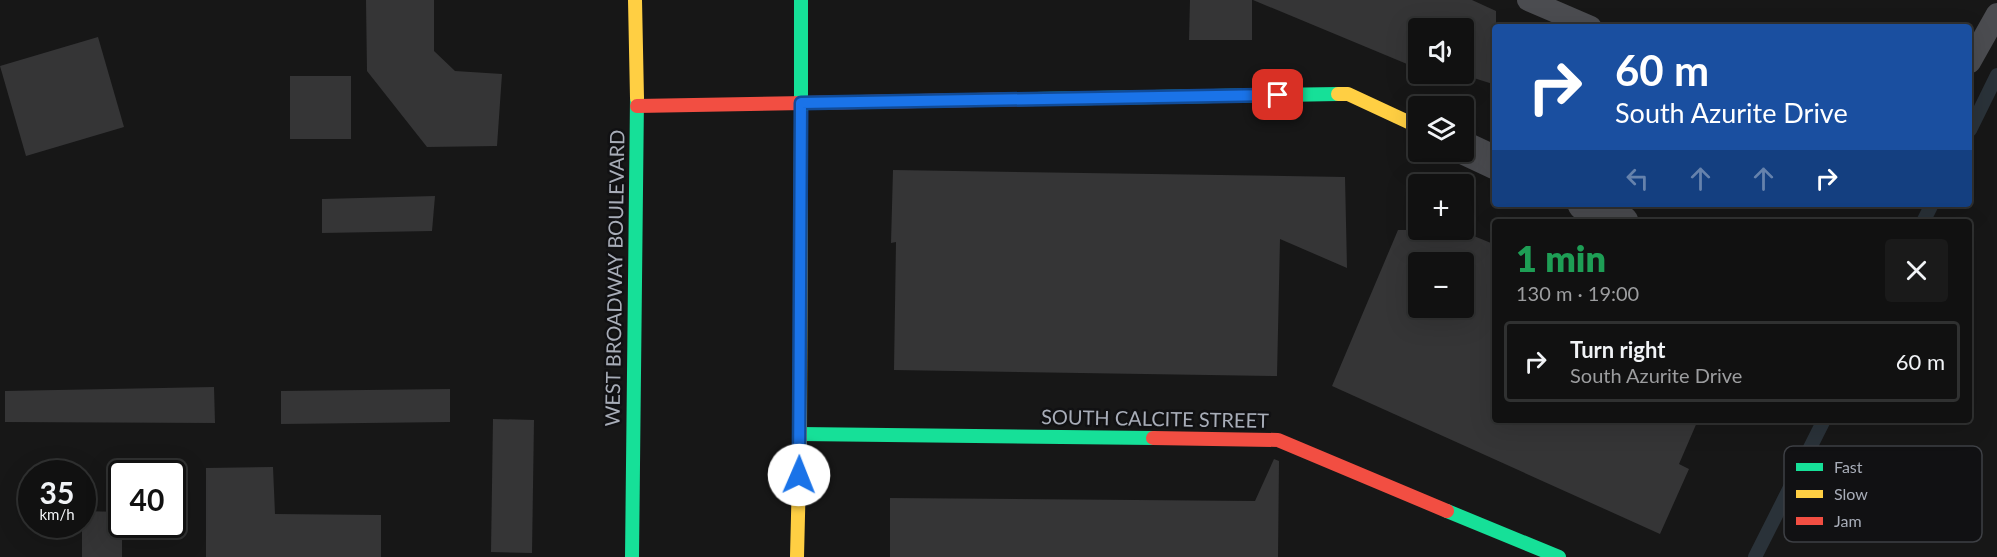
<!DOCTYPE html>
<html lang="en">
<head>
<meta charset="utf-8">
<style>
	:root { --surface:#111; --page:#1a1a1a; --text:#f1f3f6; --muted:#9c9d9f; --line:#303131 }
	body { margin:0; font-family:Lato,sans-serif; background:var(--page); color:var(--text); height:100vh; display:flex; flex-direction:column; font-size:22px; white-space:nowrap }
	* { box-sizing:border-box; margin:0 }
	p { font-size:20px; color:var(--muted) }
	.icon { flex:none; width:33px; height:33px; fill:none; stroke:currentColor; stroke-width:2; stroke-linecap:round; stroke-linejoin:round }
	.map { position:relative; flex:1; overflow:hidden }
	.side { position:absolute; left:1492px; top:219px; width:480px; height:204px; display:flex; flex-direction:column; background:var(--surface); border-radius:6px; box-shadow:0 6px 24px #0002,0 0 0 2px var(--line) }
	.side>* { flex:none }
	.top-card { position:absolute; left:1492px; top:24px; width:480px; height:183px; border-radius:6px; box-shadow:0 6px 24px #0002,0 0 0 2px var(--line); background:#1a4fa0; color:#fff; overflow:hidden }
	.buttons { position:absolute; left:1408px; top:18px; display:grid; gap:12px }
	.buttons a { display:grid; place-items:center; width:66px; height:66px; border-radius:6px; background:var(--surface); box-shadow:0 6px 24px #0002,0 0 0 2px var(--line); font-size:30px }
	.speed { position:absolute; left:18px; top:460px; display:flex; gap:12px; font-size:30px; font-weight:700; text-align:center }
	.speed>* { display:grid; place-content:center; width:78px; height:78px; border-radius:50%; background:var(--surface); box-shadow:0 6px 24px #0002,0 0 0 2px var(--line); line-height:1 }
	.speed small { font-size:15px; font-weight:400 }
	.speed .limit { border:3px solid #111; border-radius:9px; background:#fff; color:#111 }
	.pin { position:absolute; display:grid; place-items:center; width:51px; height:51px; color:#fff; margin:-26px; border-radius:12px; box-shadow:0 3px 9px #0006 }
	.me { position:absolute; width:66px; margin:-33px; rotate:1deg; stroke-linejoin:round; filter:drop-shadow(0 0 4px #0008) }
	.turn { display:flex; align-items:center; gap:21px; height:126px; padding:0 24px; font-size:27px }
	.turn .icon { width:78px; height:78px; stroke-width:2.5 }
	.turn b { display:block; font-size:42px; line-height:51px }
	.lanes { display:flex; align-items:center; height:57px; padding:0 24px; background:#0003; justify-content:center; gap:30px; direction:ltr }
	.lanes .off { opacity:.35 }
	.round { display:grid; place-items:center; flex:none; width:63px; height:63px; border-radius:6px; background:var(--page) }
	.summary { display:flex; align-items:center; justify-content:space-between; height:102px; padding:0 24px }
	h1 { font-size:36px; font-weight:800; line-height:45px; color:#1e9e55 }
	ul { padding:0; list-style:none }
	li { display:flex; align-items:center; gap:18px; height:81px; margin:0 12px 9px; padding:0 12px; border:3px solid var(--line); border-radius:6px }
	li div { flex:1 }
	li b { display:block; font-size:22px }
	li em { font-style:normal }
	.map>svg:first-child { display:block }
	.lines { fill:none; stroke-linecap:round; stroke-linejoin:round }
	.stream { stroke:#2a3239; stroke-width:14 }
	.building { fill:#353536; fill-rule:evenodd }
	.lane { stroke:#4b4c50; stroke-width:22 }
	.street { stroke:#4b4c50; stroke-width:33 }
	.fast { stroke:#16e098; stroke-width:14 }
	.slow { stroke:#ffcf43; stroke-width:14 }
	.jam { stroke:#f24e42; stroke-width:14 }
	.route-casing { stroke:#114b97; stroke-width:15 }
	.route { stroke:#1a73e8; stroke-width:10 }
	.labels { text-anchor:middle; stroke-width:5; stroke-linejoin:round; paint-order:stroke }
	.street-label { font-size:20px; fill:#a8adb8; stroke:#111113 }
	.key { fill:#111113; stroke:#3e4045; stroke-width:1.5 }
	.key-label { font-size:16px; fill:#a8adb8 }
</style>
</head>
<body>
<div class="map">
<svg width="1997" height="557" viewBox="0 0 1997 557">
	<rect width="100%" height="100%" fill="#171717"/>
	<g class="lines">
		<g class="stream">
			<polyline points="1970,130 1997,75"/>
			<polyline points="1923,222 1932,204"/>
			<polyline points="1755,557 1824,420"/>
		</g>
	</g>
	<g class="building">
		<polygon points="366,0 434,0 434,51 455,71 502,74 497,146 427,147 367,71"/>
		<polygon points="1190,0 1252,0 1252,40 1189,40"/>
		<polygon points="1253,0 1472,0 1496,11 1496,85 1461,74 1464,74 1464,28 1419,28 1419,69"/>
		<polygon points="98,37 124,127 26,156 0,66"/>
		<rect x="290" y="76" width="61" height="63"/>
		<polygon points="893,170 1345,177 1347,268 1280,239 1277,376 894,370 896,242 891,243"/>
		<polygon points="435,196 432,231 322,233 322,199"/>
		<path d="M1398,230H1459L1496,245V420H1698L1679,464L1689,469L1660,534L1332,386ZM1419,262H1464V308H1419Z"/>
		<polygon points="214,387 215,423 5,422 5,391"/>
		<polygon points="450,389 450,422 281,424 281,391"/>
		<polygon points="493,419 534,420 532,553 491,552"/>
		<polygon points="1274,459 1279,461 1278,557 890,557 890,498 1255,501"/>
		<polygon points="273,467 275,514 381,515 381,557 206,557 206,468"/>
		<polygon points="82,511 122,512 122,557 82,557"/>
	</g>
	<g class="lines">
		<g class="lane">
			<polyline points="1528,0 1591,27"/>
			<polyline points="1970,62 1997,14"/>
		</g>
		<g class="street">
			<polyline points="1464,148 1496,163"/>
			<polyline points="1584,204 1622,222"/>
		</g>
		<g class="fast">
			<polyline points="1036,99 1338,94"/>
			<polyline points="801,122 801,0"/>
			<polyline points="800,434 1153,438"/>
			<polyline points="1447,511 1559,557"/>
			<polyline points="632,557 637,98"/>
		</g>
		<g class="slow">
			<polyline points="635,0 637,98"/>
			<polyline points="1338,94 1348,94 1419,127"/>
			<polyline points="797,557 800,434 801,122"/>
		</g>
		<g class="jam">
			<polyline points="637,106 1036,99"/>
			<polyline points="1153,438 1278,440 1447,511"/>
		</g>
	</g>
	<g class="lines">
		<defs>
			<polyline id="route" points="799,475 801,103 1278,95"/>
		</defs>
		<use href="#route" class="route-casing"/>
		<use href="#route" class="route"/>
	</g>
	<g class="labels">
		<g class="street-label">
			<text transform="translate(615 278) rotate(-89)" y="7">WEST BROADWAY BOULEVARD</text>
			<text transform="translate(1155 419) rotate(1)" y="7">SOUTH CALCITE STREET</text>
		</g>
	</g>
	<rect x="1784" y="446" width="198" height="96" rx="9" class="key"/>
	<rect x="1796" y="463" width="27" height="8" fill="#16e098"/>
	<rect x="1796" y="490" width="27" height="8" fill="#ffcf43"/>
	<rect x="1796" y="517" width="27" height="8" fill="#f24e42"/>
	<g class="key-label">
		<text x="1834" y="473">Fast</text>
		<text x="1834" y="500">Slow</text>
		<text x="1834" y="527">Jam</text>
	</g>
</svg>
<div class="buttons">
<a><svg class="icon" aria-label="sound" viewBox="0 0 24 24"><path d="M4 9h4l5-4v14l-5-4H4zM17 9q2 3 0 6"/></svg></a>
<a><svg class="icon" aria-label="layers" viewBox="0 0 24 24"><path d="M12 4l9 5-9 5-9-5zM3 14l9 5 9-5"/></svg></a>
<a>+</a>
<a>−</a>
</div>
<div class="speed"><div>35<small>km/h</small></div><div class="limit">40</div></div>
<div class="pin" style="left:1278px;top:95px;background:#d93025"><svg class="icon" aria-label="arrive" viewBox="0 0 24 24"><path d="M6 21V4h12l-3 4 3 4H6"/></svg></div>
<svg class="me" style="left:799px;top:475px" viewBox="-20 -20 40 40"><circle r="19" fill="#fff"/><path d="M0-13L10 11 0 6-10 11z" fill="#1a73e8"/></svg>
<div class="top-card">
<div class="turn"><svg class="icon" aria-label="right" viewBox="0 0 24 24"><path d="M7 20v-9h11M14 6l5 5-5 5"/></svg><div><b>60 m</b>South Azurite Drive</div></div>
<div class="lanes"><svg class="icon off" aria-label="left" viewBox="0 0 24 24"><path d="M17 20v-9H6M10 6l-5 5 5 5"/></svg><svg class="icon off" aria-label="ahead" viewBox="0 0 24 24"><path d="M12 20V5M6 11l6-6 6 6"/></svg><svg class="icon off" aria-label="ahead" viewBox="0 0 24 24"><path d="M12 20V5M6 11l6-6 6 6"/></svg><svg class="icon" aria-label="right" viewBox="0 0 24 24"><path d="M7 20v-9h11M14 6l5 5-5 5"/></svg></div>
</div>
<section class="side">
<div class="summary"><div><h1>1 min</h1><p>130 m · 19:00</p></div><a class="round"><svg class="icon" aria-label="close" viewBox="0 0 24 24"><path d="M6 6l12 12M18 6L6 18"/></svg></a></div>
<ul>
<li><svg class="icon" aria-label="right" viewBox="0 0 24 24"><path d="M7 20v-9h11M14 6l5 5-5 5"/></svg><div><b>Turn right</b><p>South Azurite Drive</p></div><em>60 m</em></li>
</ul>
</section>
</div>
</body>
</html>
